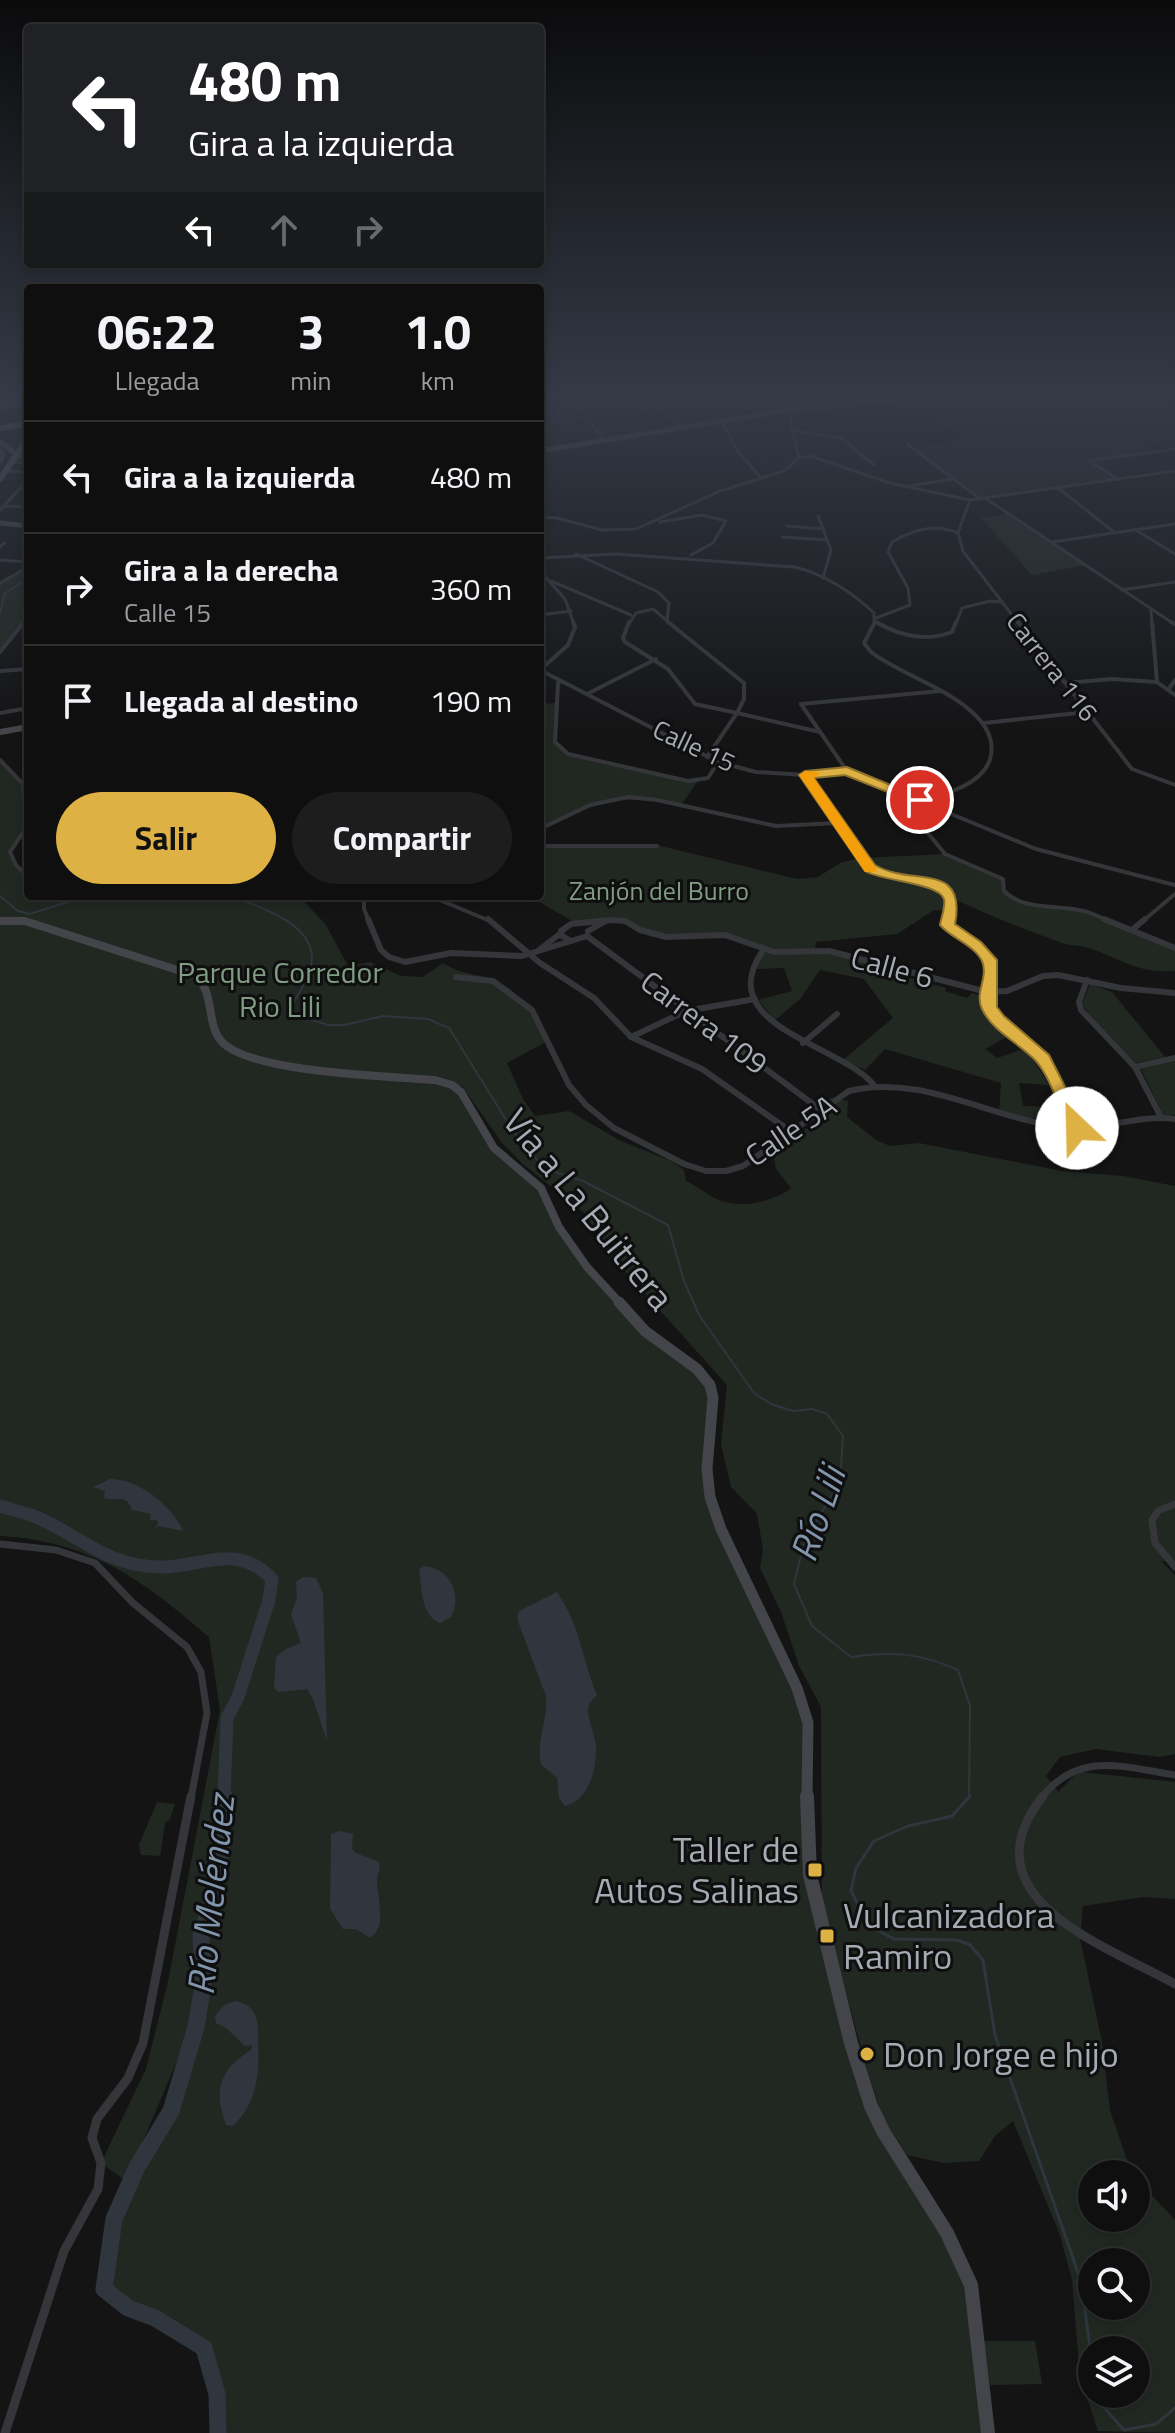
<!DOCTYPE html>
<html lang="es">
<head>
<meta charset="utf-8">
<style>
	:root { --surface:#0f0f10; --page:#1d1d1e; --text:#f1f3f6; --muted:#9b9c9f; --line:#2f2f30; --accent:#deb144 }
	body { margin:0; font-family:"Titillium Web",sans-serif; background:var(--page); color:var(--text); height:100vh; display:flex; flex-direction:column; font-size:30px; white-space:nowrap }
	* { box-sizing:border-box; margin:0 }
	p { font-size:26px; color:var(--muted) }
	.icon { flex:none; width:44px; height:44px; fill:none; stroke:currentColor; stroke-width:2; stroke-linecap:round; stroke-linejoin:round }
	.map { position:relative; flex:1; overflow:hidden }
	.details { position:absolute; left:24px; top:284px; width:520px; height:616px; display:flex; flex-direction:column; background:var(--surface); border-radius:8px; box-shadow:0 4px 12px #0003,0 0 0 2px var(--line) }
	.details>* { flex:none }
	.guide { position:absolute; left:24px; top:24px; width:520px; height:244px; border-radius:8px; box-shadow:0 4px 12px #0003,0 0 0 2px var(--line); background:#202124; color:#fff; overflow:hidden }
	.controls { position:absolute; left:1078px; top:2160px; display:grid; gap:16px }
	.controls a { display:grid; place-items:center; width:72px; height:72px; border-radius:50%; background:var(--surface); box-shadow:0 4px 12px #0003,0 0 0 2px var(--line); font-size:40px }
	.pin { position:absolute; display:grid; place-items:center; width:68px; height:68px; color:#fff; margin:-34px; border:4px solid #fff; border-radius:50%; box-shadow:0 2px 8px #0007 }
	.me { position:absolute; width:88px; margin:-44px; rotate:336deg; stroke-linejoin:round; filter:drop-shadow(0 0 6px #0008) }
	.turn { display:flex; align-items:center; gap:28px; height:168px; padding:0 32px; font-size:36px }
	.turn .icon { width:104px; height:104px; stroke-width:2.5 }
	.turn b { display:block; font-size:56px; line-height:68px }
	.lanes { display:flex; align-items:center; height:76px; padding:0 32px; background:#0003; justify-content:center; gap:40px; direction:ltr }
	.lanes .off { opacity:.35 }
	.eta { display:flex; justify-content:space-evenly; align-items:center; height:136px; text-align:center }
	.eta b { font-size:48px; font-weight:700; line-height:56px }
	.cta { display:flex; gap:16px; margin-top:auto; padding:16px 32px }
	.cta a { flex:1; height:92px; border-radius:48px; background:var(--accent); color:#111; font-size:32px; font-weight:700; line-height:92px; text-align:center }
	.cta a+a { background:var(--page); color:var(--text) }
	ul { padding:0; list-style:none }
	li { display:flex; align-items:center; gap:24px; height:112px; padding:0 32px; border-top:2px solid var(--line) }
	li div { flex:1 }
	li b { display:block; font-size:30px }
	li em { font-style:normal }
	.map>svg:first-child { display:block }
	.built { fill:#202022 }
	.green { fill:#212822; fill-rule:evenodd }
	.water { fill:#2f363d }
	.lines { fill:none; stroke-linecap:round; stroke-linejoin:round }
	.stream-far1 { stroke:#2f363d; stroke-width:2 }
	.stream { stroke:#2f363d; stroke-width:3 }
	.river-far1 { stroke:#2f363d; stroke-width:13 }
	.river { stroke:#2f363d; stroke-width:17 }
	.street-far4 { stroke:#35363a; stroke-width:3 }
	.street-far3 { stroke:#35363a; stroke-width:4 }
	.street-far2 { stroke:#35363a; stroke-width:6 }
	.street-far1 { stroke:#35363a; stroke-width:7 }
	.street { stroke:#35363a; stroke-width:9 }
	.secondary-far4 { stroke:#44454a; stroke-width:5 }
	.secondary-far3 { stroke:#44454a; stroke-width:6 }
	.secondary-far2 { stroke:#44454a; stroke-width:8 }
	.secondary-far1 { stroke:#44454a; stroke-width:11 }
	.secondary { stroke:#44454a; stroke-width:14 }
	.primary { stroke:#525359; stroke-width:6 }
	.highway { stroke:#62646a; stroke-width:6 }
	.route { fill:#deb144; stroke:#90732c; stroke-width:2 }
	.slow { fill:#f59e0b }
	.poi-dot { fill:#deb144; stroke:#0f0f10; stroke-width:3 }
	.labels { text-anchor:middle; stroke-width:6; stroke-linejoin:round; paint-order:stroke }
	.far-street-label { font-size:26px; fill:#a7abb4; stroke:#0f0f10 }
	.far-park-label { font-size:26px; fill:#809d83; stroke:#0f0f10 }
	.street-label { font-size:30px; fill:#a7abb4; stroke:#0f0f10 }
	.park-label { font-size:30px; fill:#809d83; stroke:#0f0f10 }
	.near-street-label { font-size:36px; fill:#a7abb4; stroke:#0f0f10 }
	.near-poi-label { font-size:36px; fill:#a7abb4; stroke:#0f0f10; text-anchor:start }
	.near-water-label { font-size:38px; font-style:italic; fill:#8196ac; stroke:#0f0f10 }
</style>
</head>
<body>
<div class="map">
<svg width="1175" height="2433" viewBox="0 0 1175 2433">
	<rect width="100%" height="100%" fill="#141415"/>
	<polygon class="built" points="965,392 986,393 1011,409 1099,398 1090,392 1139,392 1126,396 1154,413 1175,410 1175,440 1143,443 1154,452 1090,461 1118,479 979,498 913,448 965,440 907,398"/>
	<g class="green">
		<polygon points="694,392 788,392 745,397 746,402 728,400 540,426 540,415 576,410 571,403 599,399 605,406"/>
		<polygon points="1007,514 1086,565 1032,575 981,518"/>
		<polygon points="28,567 28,627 16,628 0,652 0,583"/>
		<path d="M556,703L555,742L568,754L679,779L698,781L681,805C615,792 599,803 540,829V704Z"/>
		<path d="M0,760L23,784L26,828L10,852L16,865L28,877V896H299L326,925L348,966L370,962L401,976L423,977L443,963C458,973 476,974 492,979C520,989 534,1018 546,1042L507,1063L523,1099L535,1116L569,1111L619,1140L671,1161L684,1170L686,1181C698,1186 707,1195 719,1200C741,1209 773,1202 791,1188L776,1169L774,1157L790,1140L824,1117L816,1106L830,1098L848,1101L847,1117L876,1140L890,1146L919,1143L1062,1171L1123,1176L1175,1186V1561H1161L1175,1575V1754L1160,1757L1096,1749L1060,1757L1046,1776L1058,1792L1074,1776L1082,1772L1175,1782V1899L1143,1897L1083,1906L1080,1938L1102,2042L1110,2111L1132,2174H1092V2218H1136V2178L1175,2220V2433L1098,2431L1080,2377L1072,2280L1060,2235L1013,2121L995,2136L979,2161L944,2163L907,2155L883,2117L868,2073L822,1905L821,1707L799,1666L781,1612L760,1568L763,1550L757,1514L731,1487L721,1444L727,1385L613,1258L596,1237L586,1214L524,1165L502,1143L462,1086L458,1088L489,1141L532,1180L559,1227L645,1331L708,1381L710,1497L803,1705L810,1875L861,2079L966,2272L988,2433H218L217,2394L204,2348L155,2318L128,2308L104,2289L114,2219L137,2167L171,2111L196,2027L197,2014L126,2181L101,2163L146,2069L168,1982L220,1710L209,1637C143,1580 90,1541 0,1536ZM1092,2262H1136V2306H1092ZM1092,2350H1136V2394H1092Z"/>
		<path d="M657,845L797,879L818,877L842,862L862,858L945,854L1003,879L1004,891L1024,903L1072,907L1175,948V971C1137,974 1120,958 1086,947C1078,945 1070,946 1062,943C1025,930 988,915 952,898L949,911L934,910L897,934L816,942L815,950L787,953L725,935L666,937L625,921L579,925L529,896H540V846Z"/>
		<polygon points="825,951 894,970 902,976 946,988 945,991 967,998 972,993 979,995 998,1026 1012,1034 985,1049 997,1058 1026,1048 1049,1085 1019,1083 1023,1106 1061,1107 1071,1125 999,1113 1001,1083 885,1049 865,1070 843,1060 893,1018 864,979 820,970 800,999 775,1020 758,1000 792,991 784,968 755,969 763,953"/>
		<polygon points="1090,984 1112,992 1165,1057 1135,1063 1091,1017 1082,1004"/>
		<polygon points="1175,1061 1175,1115 1164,1116 1141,1069"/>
		<polygon points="157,1802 175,1804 170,1819 165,1823 160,1856 141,1855 139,1845"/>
		<polygon points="984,2341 1035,2341 1042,2384 990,2385"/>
	</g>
	<g class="water">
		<path d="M110,1479C139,1478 174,1508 183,1531L159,1526L154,1529L158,1524L157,1520H150L151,1514L132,1510C126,1492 116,1502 104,1498L105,1491L93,1487Z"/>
		<path d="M425,1566C450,1568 463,1596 451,1617L440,1623C420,1615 422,1586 419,1569Z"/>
		<polygon points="303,1577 316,1578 323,1593 327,1741 313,1699 307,1689 278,1692 274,1687 276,1657 286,1649 301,1643 291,1615 297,1597 296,1582"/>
		<path d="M557,1592C580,1624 582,1660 597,1695C592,1700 588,1704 588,1711C589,1724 596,1736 596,1749C597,1769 588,1801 565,1806L559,1798L557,1778L541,1764C536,1740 548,1720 546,1696L517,1619L519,1611Z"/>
		<path d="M340,1831L353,1834L352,1849L356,1853L379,1862C381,1870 377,1873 377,1881C377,1898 388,1927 370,1938L356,1929H343L330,1909L331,1834Z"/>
		<path d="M235,2001C260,2006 258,2024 258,2044C260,2075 256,2104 233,2126L226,2125C213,2090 220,2069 251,2050L252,2045L245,2046L226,2028L216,2023L215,2016L224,2005Z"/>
	</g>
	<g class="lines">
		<g class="stream-far1">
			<polyline points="0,613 5,593 28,579"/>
			<polyline points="0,896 18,911 30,914 83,897 130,900 149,896"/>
			<path d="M231,896C260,907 320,925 311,966C308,981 298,994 291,1007L296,1015L328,1025H344L383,1016L428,1019L449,1028L513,1131L545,1169L583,1181L668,1225L684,1281L699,1315L754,1393L771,1404L793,1411L812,1409L827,1414L843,1436L841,1468L833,1494L805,1539L794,1584L812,1626L851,1657C891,1651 921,1653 958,1670L970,1706L969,1798"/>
		</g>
		<g class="stream">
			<polyline points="970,1796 952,1816 908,1826 874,1841 856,1868 851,1891 869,1926 894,1939 957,1940 970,1945 983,1960 995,2035 1081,2281 1092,2362"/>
			<polyline points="1099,2394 1100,2403 1124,2430 1156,2424 1175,2408"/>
		</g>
		<path class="river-far1" d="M0,1506C12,1510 24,1512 36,1517C83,1537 105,1566 161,1567C203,1567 237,1542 272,1579L269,1600L238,1697L227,1718L224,1798"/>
		<polyline class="river" points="218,2433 217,2394 204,2348 155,2318 128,2308 104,2289 114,2219 137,2167 171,2111 196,2027 203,1985 201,1935 211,1904 222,1846 224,1796"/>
		<g class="street-far4">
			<polyline points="560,392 577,409"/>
			<polyline points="642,392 679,425"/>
			<polyline points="819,392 832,403"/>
			<polyline points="742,402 754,413"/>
			<polyline points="788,409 792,412 791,426 799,458"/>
			<polyline points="1015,409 1154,392"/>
			<polyline points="540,415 694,392"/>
			<polyline points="585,418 603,437"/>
			<polyline points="722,422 737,450 761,478"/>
			<polyline points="790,430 841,438 874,465"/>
			<polyline points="907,444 979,498"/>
			<polyline points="1089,461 1175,449"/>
			<polyline points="1090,461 1118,479"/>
			<polyline points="15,462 28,450"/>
			<polyline points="15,462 28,463"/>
			<polyline points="7,471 28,472"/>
			<polyline points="909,486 953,479"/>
			<polyline points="1058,488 1114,532"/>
			<polyline points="985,498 1174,624"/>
			<polyline points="970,500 958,533 963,551 1019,624"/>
			<polyline points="4,506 28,507"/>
			<polyline points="0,510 28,480"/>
			<polyline points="818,516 831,550 823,578"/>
			<polyline points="540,517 557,518 602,530 636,529 720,491 784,471 799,458 810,456 890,483 970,500 1175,471"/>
			<polyline points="660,522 702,515 726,521 713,543 691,555"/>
			<polyline points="787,526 822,529"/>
			<polyline points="1134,529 1175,554"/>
			<polyline points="540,535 544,531"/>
			<polyline points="783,537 827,540"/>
			<polyline points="1052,542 1175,524"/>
			<polyline points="0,547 4,543"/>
			<polyline points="576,554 658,592 669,603 667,621"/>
			<path d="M540,558L616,554L794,567C823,573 853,593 874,613V624"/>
			<polyline points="0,560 28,562"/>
			<polyline points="540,571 565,599 574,624"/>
			<polyline points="551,581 631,615"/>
			<polyline points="0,583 28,567"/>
			<polyline points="1121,590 1175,582"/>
			<polyline points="1151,610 1152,624"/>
			<polyline points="540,615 571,611"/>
			<path d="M876,618L910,605L908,588L888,552L892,542C912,530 935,523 958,533"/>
			<polyline points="875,621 879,624"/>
			<polyline points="21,624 28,618"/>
			<polyline points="629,624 636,613 653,609 671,624"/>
			<polyline points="956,624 962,608 990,601 1002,602"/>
		</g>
		<g class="street-far3">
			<polyline points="629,622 623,638 625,642 668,669 695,704 737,713"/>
			<polyline points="668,622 744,683 744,699 737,713"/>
			<path d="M875,622L864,643L870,651C899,677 1000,702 991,755C986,784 946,794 922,800"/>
			<path d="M876,622C900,636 926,642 952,632L956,622"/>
			<polyline points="1018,622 1132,769 1175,785"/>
			<polyline points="1152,622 1157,682"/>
			<polyline points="1171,622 1175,624"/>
			<polyline points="0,652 24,622"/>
			<polyline points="540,670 568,645 575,627 573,622"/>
			<polyline points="540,670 718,762 756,772 805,775 847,771 1036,849 1175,885"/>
			<polyline points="0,671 28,669"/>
			<polyline points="561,681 558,683 555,742 568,754 688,781 708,778 718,762"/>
			<polyline points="1157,682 1175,695"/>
			<polyline points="1065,683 1112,679 1157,682"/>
			<polyline points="1168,690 1175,680"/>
			<polyline points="587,694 656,659"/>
			<polyline points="0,713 28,708"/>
			<polyline points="737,713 820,732"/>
			<polyline points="984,723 1087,712"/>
			<polyline points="707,757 737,713"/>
			<polyline points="0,760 23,784 26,828 10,852 16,865 28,877"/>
			<polyline points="847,771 801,704 940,691"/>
			<path d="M805,775L870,868C888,876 950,879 952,902C952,908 949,915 947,921"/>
			<path d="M893,790L945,854L1003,879L1004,891C1023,910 1054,905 1078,910C1089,911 1099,917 1109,921"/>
			<polyline points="540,829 590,805 628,797 657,800 776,826 837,823"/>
			<polyline points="540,846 657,846"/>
			<polyline points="364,896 364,909 369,921"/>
			<polyline points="430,896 490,921"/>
			<polyline points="600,921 625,921"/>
			<polyline points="1143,921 1175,894"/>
		</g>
		<g class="street-far2">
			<polyline points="368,919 381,950 389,957 405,962 451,953 522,956 571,941"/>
			<polyline points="488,919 540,963 594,998 631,1037 702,1069 790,1131"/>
			<polyline points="948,919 947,925 986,955 992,968 990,1008 998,1020 1043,1059 1060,1088 1077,1128"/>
			<polyline points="1104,919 1175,948"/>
			<polyline points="1133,929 1145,919"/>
			<polyline points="588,931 606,921"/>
			<polyline points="587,936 571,941 562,936 561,931 571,924 610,920 625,921 640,930 666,937 725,935 774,952 829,951 987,992 1007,991 1043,976 1058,975 1121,988 1175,993"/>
			<polyline points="587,936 821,1110"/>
			<path d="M764,949C709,1026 839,1043 874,1085"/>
			<polyline points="539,950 561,933"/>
			<path d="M456,977L493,981L532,1010L569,1085L586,1105L614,1128L684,1164L706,1171H726L743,1166L849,1091C923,1073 992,1120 1065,1127C1102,1131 1139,1114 1175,1119"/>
			<polyline points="1087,980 1079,1002 1081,1010 1135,1067 1161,1117"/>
			<polyline points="631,1037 686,1011 755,999"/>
			<polyline points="803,1043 837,1014"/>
			<polyline points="1135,1067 1175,1058"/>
		</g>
		<g class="street-far1">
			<polyline points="1175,1504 1158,1511 1152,1520 1155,1543 1175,1567"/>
			<polyline points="0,1544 56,1550 95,1563 133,1603 187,1647 201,1672 207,1713 191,1798"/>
			<path d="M1041,1798C1079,1750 1123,1767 1175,1775"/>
		</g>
		<g class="street">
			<path d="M1043,1796C963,1897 1104,1945 1175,1984"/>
			<polyline points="5,2433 64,2251 98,2189 101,2163 92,2138 97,2119 128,2078 143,2043 191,1796"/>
		</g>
		<g class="secondary-far4">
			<polyline points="828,392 846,404"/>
			<polyline points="0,401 28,396"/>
			<polyline points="0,442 16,454"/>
			<polyline points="0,450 3,454 0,462"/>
			<polyline points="540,451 783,411 965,392"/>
			<polyline points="0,523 28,526"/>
		</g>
		<polyline class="secondary-far3" points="0,732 28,727"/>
		<path class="secondary-far2" d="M0,921H25L196,976C216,994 205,1025 223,1043C254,1073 390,1076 435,1080L452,1085L461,1092L494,1148L541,1188L559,1227L587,1267L621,1304"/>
		<polyline class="secondary-far1" points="619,1302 645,1331 697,1369 710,1385 713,1398 707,1469 710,1497 721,1529 797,1688 808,1723 807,1798"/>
		<polyline class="secondary" points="807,1796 810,1875 851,2043 871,2106 883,2131 947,2233 971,2285 988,2433"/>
		<polyline class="primary" points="0,479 28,438"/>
		<g class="highway">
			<polyline points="0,406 28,401"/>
			<polyline points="0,428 28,424"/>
		</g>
	</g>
	<linearGradient id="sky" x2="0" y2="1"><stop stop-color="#0b0b0c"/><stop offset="0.54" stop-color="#343a46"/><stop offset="1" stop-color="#343a46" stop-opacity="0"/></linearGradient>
	<rect width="1175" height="732" fill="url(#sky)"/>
	<path class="route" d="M847,767L927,800L915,803L845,775L814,778L875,865C911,887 967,860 955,924L981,942L997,960V1007L1004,1016L1049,1055L1086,1128L1083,1132H1071C1059,1110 1052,1079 1035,1060C1019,1043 993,1032 982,1009C974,993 989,977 982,961C974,945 951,938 940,925C941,918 946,906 944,899C939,883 881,881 865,871L799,775L805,771Z"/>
	<polygon class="slow" points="805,771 818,772 820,774 814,778 877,869 875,872 865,872 799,775"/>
	<g class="poi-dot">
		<rect x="807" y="1862" width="16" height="16" rx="4"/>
		<rect x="819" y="1928" width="16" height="16" rx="4"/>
		<circle cx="867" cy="2054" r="8"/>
	</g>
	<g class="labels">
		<g class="far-street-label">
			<text transform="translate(1052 667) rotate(52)" y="9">Carrera 116</text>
			<text transform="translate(694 746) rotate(25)" y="9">Calle 15</text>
		</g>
		<g class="far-park-label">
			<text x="659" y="900">Zanjón del Burro</text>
		</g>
		<g class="street-label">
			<text transform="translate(892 968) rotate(15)" y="10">Calle 6</text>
			<text transform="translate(704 1023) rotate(37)" y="10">Carrera 109</text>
			<text transform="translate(791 1131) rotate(-34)" y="10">Calle 5A</text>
		</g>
		<g class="park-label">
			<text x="280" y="983">Parque Corredor<tspan x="280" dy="34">Rio Lili</tspan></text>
		</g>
		<g class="near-street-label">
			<text transform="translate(589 1209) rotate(51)" y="13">Vía a La Buitrera</text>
		</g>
		<g class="near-poi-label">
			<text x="799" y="1862" text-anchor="end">Taller de<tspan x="799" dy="41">Autos Salinas</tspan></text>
			<text x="843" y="1928">Vulcanizadora<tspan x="843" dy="41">Ramiro</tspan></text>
			<text x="883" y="2067">Don Jorge e hijo</text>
		</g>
		<g class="near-water-label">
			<text transform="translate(818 1514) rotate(-71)" y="13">Río Lili</text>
			<text transform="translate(211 1895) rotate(-84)" y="13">Río Meléndez</text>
		</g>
	</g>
</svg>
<div class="controls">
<a><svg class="icon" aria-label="sound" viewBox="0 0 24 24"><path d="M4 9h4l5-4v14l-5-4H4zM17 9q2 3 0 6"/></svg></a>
<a><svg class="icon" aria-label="search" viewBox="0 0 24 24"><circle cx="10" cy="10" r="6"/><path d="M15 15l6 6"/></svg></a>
<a><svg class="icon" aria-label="layers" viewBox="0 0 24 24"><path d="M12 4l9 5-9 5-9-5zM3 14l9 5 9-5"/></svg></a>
</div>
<div class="pin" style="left:920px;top:800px;background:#d93025"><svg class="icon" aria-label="arrive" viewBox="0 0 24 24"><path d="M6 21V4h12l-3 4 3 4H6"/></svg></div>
<svg class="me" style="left:1077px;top:1128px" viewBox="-20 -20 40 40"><circle r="19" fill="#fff"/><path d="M0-13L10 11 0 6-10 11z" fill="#deb144"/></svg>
<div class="guide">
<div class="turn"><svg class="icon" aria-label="left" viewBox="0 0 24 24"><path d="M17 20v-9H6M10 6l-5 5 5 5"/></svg><div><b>480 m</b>Gira a la izquierda</div></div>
<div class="lanes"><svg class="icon" aria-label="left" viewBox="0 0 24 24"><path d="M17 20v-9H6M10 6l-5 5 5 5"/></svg><svg class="icon off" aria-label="ahead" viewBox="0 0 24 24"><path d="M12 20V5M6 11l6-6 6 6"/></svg><svg class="icon off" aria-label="right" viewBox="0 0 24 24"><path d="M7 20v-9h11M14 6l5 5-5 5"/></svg></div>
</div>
<section class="details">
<div class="eta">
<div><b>06:22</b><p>Llegada</p></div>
<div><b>3</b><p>min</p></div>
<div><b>1.0</b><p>km</p></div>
</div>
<ul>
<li><svg class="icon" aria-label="left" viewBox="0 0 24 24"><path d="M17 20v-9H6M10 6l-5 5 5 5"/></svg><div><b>Gira a la izquierda</b></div><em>480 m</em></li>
<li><svg class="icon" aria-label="right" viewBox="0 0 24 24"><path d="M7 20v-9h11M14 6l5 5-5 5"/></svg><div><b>Gira a la derecha</b><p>Calle 15</p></div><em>360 m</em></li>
<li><svg class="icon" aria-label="arrive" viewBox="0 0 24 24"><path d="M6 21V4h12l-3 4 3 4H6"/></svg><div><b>Llegada al destino</b></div><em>190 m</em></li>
</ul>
<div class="cta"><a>Salir</a><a>Compartir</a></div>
</section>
</div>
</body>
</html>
